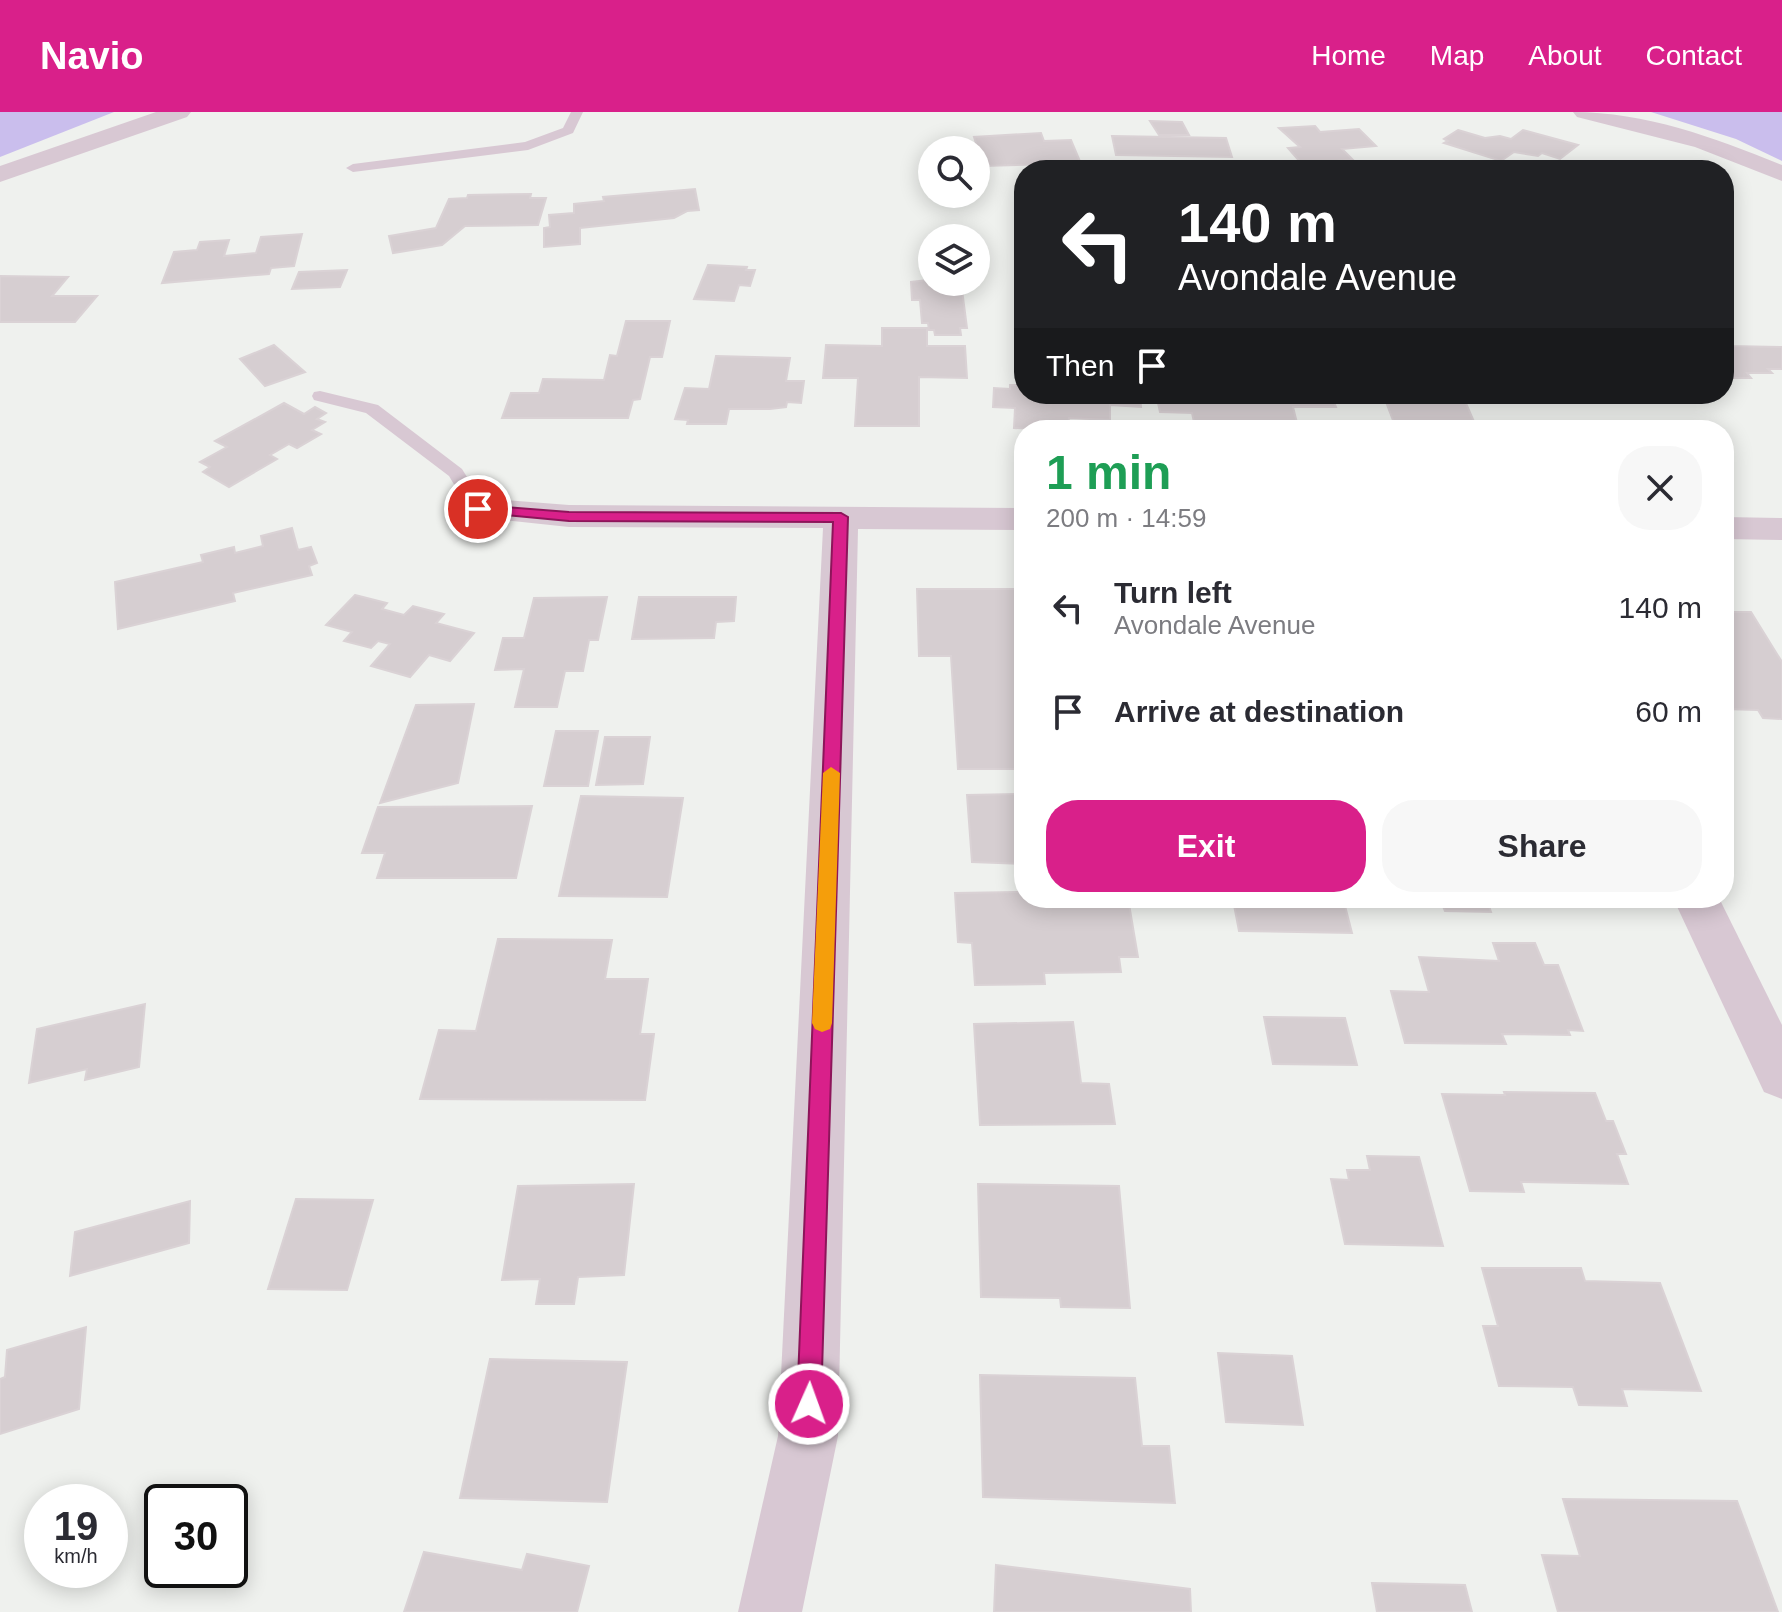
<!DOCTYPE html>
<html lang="en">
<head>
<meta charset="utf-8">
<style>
	:root { --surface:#fff; --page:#f7f7f7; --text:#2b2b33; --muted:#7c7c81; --accent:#d9208a }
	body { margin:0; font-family:Helvetica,sans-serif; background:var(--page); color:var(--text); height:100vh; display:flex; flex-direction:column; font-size:30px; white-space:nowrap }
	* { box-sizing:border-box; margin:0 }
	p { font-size:26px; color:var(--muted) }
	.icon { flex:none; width:44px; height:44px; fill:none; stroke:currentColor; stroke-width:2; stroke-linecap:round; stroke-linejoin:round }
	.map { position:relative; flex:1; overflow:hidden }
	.details { position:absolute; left:1014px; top:308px; width:720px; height:488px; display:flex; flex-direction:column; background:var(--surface); border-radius:32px; box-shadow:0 4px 20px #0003 }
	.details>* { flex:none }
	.top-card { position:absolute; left:1014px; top:48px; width:720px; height:244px; border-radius:32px; box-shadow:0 4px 20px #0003; background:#202124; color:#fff; overflow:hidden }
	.buttons { position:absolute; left:918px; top:24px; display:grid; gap:16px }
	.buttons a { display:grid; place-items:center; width:72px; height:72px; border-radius:50%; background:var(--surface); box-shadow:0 4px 20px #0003; font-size:40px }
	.speed { position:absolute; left:24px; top:1372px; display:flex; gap:16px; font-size:40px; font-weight:700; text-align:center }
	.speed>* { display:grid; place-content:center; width:104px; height:104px; border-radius:50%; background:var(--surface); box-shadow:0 4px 20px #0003; line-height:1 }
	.speed small { font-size:20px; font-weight:400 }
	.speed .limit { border:4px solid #111; border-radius:12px; background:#fff; color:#111 }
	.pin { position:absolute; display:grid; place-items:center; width:68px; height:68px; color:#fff; margin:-34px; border:4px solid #fff; border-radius:50%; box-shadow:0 2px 8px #0007 }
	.me { position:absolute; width:88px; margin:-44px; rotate:2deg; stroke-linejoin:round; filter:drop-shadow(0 0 6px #0008) }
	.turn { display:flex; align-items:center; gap:28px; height:168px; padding:0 32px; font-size:36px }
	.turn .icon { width:104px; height:104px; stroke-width:2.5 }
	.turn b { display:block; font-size:56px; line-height:68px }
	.then { display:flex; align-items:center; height:76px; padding:0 32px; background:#0003; gap:16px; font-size:30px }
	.round { display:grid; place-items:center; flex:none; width:84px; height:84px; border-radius:32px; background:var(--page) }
	.summary { display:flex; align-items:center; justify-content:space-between; height:136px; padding:0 32px }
	h1 { font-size:48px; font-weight:700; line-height:60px; color:#1e9e55 }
	.action { display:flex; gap:16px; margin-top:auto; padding:16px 32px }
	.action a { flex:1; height:92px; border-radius:32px; background:var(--accent); color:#fff; font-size:32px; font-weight:700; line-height:92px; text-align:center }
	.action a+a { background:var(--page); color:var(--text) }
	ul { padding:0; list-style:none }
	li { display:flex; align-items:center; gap:24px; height:104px; padding:0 32px }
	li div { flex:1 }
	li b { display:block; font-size:30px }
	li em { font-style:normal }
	header { display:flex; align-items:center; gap:48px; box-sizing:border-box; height:112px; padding:0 40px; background:var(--accent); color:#fff }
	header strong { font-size:38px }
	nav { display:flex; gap:44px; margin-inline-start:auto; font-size:28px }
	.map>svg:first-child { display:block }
	.green { fill:#cabeed }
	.building { fill:#d6ced1; stroke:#dad2d5; stroke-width:2 }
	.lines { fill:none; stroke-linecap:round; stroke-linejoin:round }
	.service { fill:#d8c8d3; fill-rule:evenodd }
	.minor { fill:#d8c8d3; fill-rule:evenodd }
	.tertiary { fill:#d8c8d3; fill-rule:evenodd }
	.route { fill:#d9208a; stroke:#8d155a; stroke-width:2 }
	.slow { fill:#f59e0b }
</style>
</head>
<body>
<header>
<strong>Navio</strong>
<nav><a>Home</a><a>Map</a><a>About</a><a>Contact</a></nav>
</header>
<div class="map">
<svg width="1782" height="1500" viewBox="0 0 1782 1500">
	<rect width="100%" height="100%" fill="#eff1ee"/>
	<g class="green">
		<polygon points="0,0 114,0 0,45"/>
		<polygon points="1651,0 1782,0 1782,49 1736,27"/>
	</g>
	<g class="building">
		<polygon points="1150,9 1182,10 1189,23 1159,23"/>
		<polygon points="1315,14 1320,20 1359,17 1376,34 1342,37 1353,48 1301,51 1288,36 1300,35 1279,16"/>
		<polygon points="1458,18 1485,26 1500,24 1511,27 1523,18 1578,33 1560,47 1542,41 1538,44 1514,40 1501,49 1444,31 1448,29 1444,27"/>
		<polygon points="1041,21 1044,29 1071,28 1082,54 1049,56 1047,52 983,54 974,25"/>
		<polygon points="1112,24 1226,26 1232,45 1116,43"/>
		<polygon points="695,77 699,98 687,99 674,106 580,116 580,132 544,135 544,116 550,115 549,103 574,101 574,92 604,89 603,85"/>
		<polygon points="531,82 530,86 546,86 538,113 465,114 442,133 393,141 389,124 436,116 449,87 467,86 468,83"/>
		<polygon points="302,122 294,154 271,156 269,162 162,171 174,140 197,138 200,130 229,128 224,144 256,141 261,125"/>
		<polygon points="708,153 747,155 746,158 755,158 750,174 739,173 734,189 694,187"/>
		<polygon points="347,158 340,175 292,177 299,160"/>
		<polygon points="0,164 68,165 52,184 97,184 75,210 0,210"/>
		<polygon points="928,168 961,170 967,216 960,216 961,223 935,223 934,218 929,218 928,211 922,211 920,188 912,188 911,170"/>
		<polygon points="626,209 670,209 662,245 650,245 640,287 633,288 628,306 502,306 511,281 539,281 543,267 604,268 610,243 617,244"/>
		<polygon points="882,216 927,216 927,234 965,234 967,266 919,265 919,314 855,314 858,266 823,266 826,233 882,234"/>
		<polygon points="1724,228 1729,234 1782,235 1782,257 1768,257 1772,261 1747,261 1751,266 1724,266"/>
		<polygon points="274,233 305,260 265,274 240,247"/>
		<polygon points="716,244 790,246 786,269 804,269 801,291 787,290 786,295 770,297 729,297 726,312 687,312 688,308 675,307 685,276 709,277"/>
		<polygon points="1010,273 1024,273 1024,282 1140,282 1141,295 1110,293 1110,308 1069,306 1068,311 1050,310 1050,318 1014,316 1015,296 993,295 994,276 1010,277"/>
		<polygon points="1156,282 1331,282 1336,295 1293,295 1297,311 1281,310 1282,318 1218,318 1216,311 1194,310 1192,301 1160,300"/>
		<polygon points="1383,282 1462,282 1475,312 1394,311"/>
		<polygon points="284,291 304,302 315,295 326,301 317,307 325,310 312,318 321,322 297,336 289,332 270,343 277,347 229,375 203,360 210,355 200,350 227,335 215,329"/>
		<polygon points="292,416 298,438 311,435 317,451 309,454 312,463 233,481 235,489 118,517 115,470 203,450 201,443 234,435 235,441 263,434 261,424"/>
		<polygon points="917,477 1019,477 1024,524 1024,657 958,657 951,544 919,544"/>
		<polygon points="355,483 387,491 382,497 404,503 413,494 444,502 436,511 474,521 450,549 429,543 410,565 371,554 390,532 378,529 371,536 344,529 352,520 326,513"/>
		<polygon points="607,485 598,528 589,528 583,559 565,559 557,595 515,595 524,557 495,558 503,526 524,526 534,486"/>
		<polygon points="639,485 736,485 734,509 716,510 714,526 632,527"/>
		<polygon points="1724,500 1751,500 1782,550 1782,607 1763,606 1758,598 1724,597"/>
		<polygon points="474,592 458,671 380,691 416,593"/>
		<polygon points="556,619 598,619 588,674 544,674"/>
		<polygon points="605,625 650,625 643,672 596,673"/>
		<polygon points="1024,682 1024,752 972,750 967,683"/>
		<polygon points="581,684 683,686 667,785 559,784"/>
		<polygon points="532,694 516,766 377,766 385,741 362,741 378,695"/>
		<polygon points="1024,780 1024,786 1128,786 1138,845 1119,845 1121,860 1044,861 1045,872 975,873 972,831 958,830 955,781"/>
		<polygon points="1301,786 1343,786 1352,821 1239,819 1234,793 1303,794"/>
		<polygon points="1410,786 1522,786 1524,792 1488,791 1491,800 1445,799 1442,792 1411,792"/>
		<polygon points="498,827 612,828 605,867 648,867 640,922 654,922 645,988 420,987 439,918 476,919"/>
		<polygon points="1493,831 1535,831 1544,853 1558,853 1583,919 1568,918 1570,923 1502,922 1506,932 1405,931 1391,879 1429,880 1419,845 1499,849"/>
		<polygon points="145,892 139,955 85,968 87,957 29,971 37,917"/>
		<polygon points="1264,905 1345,906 1357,953 1273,952"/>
		<polygon points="1073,910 1081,971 1109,972 1115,1012 980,1013 974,912"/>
		<polygon points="1504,980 1595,981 1606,1009 1613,1009 1626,1042 1617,1042 1628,1072 1521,1070 1524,1080 1470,1079 1442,982 1505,983"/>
		<polygon points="1367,1044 1419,1045 1443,1134 1345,1132 1331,1067 1349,1068 1347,1058 1370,1058"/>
		<polygon points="634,1072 624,1163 578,1165 574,1192 536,1192 540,1167 502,1168 518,1074"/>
		<polygon points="978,1072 1119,1074 1130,1196 1061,1195 1060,1186 981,1185"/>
		<polygon points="296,1087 373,1088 347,1178 268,1177"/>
		<polygon points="190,1089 189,1131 70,1164 75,1120"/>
		<polygon points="1482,1156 1581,1156 1585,1169 1660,1171 1701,1279 1622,1277 1627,1294 1579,1293 1573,1275 1499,1274 1483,1214 1498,1214"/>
		<polygon points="86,1215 79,1297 0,1322 0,1267 5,1265 7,1238"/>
		<polygon points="1218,1241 1292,1244 1303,1313 1226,1310"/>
		<polygon points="490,1247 627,1250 607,1390 460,1386"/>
		<polygon points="980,1263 1135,1266 1142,1334 1169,1334 1175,1391 983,1385"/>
		<polygon points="1563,1387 1737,1389 1778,1500 1558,1500 1542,1443 1580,1444"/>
		<polygon points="424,1440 522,1458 527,1442 589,1454 577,1500 404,1500"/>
		<polygon points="996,1453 1190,1477 1191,1500 994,1500"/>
		<polygon points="1372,1471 1465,1473 1472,1500 1377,1500"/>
	</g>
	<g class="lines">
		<g class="service">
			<polygon points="571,0 583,0 573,21 528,38 353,60 346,56 353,52 525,30 563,16"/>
			<polygon points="320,279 378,293 462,357 487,397 485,401 471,401 449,364 366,301 314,288 312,284 314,280"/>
		</g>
		<g class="minor">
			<path d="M1573,0C1646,0 1715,26 1782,53V69L1695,35L1577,5Z"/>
			<polygon points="478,386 569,393 1024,396 1024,418 858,417 838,1324 802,1500 738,1500 778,1324 823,416 569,415 466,404 461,397 466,390"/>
			<polygon points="1724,405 1782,406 1782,428 1724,427"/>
			<polygon points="1673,786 1719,786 1782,913 1782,987 1764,980"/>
		</g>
		<polygon class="tertiary" points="156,0 191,0 187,5 0,70 0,54"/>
	</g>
	<polygon class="route" points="478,393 569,400 841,401 848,405 821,1292 817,1300 809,1304 800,1300 797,1292 833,410 569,409 473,400 473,394"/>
	<polygon class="slow" points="831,655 840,661 832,911 830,917 822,920 815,917 812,911 823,661"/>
</svg>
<div class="buttons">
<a><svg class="icon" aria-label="search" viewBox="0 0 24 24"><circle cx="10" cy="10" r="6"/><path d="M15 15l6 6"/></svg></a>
<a><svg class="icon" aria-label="layers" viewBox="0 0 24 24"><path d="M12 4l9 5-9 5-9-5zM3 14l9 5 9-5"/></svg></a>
</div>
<div class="speed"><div>19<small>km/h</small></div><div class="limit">30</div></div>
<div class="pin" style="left:478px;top:397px;background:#d93025"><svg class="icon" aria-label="arrive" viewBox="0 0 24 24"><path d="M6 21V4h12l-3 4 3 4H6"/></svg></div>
<svg class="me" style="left:809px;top:1292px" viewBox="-20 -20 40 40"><circle r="17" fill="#d9208a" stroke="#fff" stroke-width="3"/><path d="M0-11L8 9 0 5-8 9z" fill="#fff"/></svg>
<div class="top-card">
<div class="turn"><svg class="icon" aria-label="left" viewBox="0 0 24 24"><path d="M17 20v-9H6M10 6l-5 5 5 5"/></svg><div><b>140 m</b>Avondale Avenue</div></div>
<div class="then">Then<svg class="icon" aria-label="arrive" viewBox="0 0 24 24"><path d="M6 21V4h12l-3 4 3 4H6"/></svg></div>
</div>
<section class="details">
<div class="summary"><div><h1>1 min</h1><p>200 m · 14:59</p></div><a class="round"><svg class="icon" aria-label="close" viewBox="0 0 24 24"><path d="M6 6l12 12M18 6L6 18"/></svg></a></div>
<ul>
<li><svg class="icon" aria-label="left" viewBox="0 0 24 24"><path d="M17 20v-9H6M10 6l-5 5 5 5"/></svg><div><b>Turn left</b><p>Avondale Avenue</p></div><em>140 m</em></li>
<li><svg class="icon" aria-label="arrive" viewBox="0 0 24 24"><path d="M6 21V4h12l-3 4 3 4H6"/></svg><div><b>Arrive at destination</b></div><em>60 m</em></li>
</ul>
<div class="action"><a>Exit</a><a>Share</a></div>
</section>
</div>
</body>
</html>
